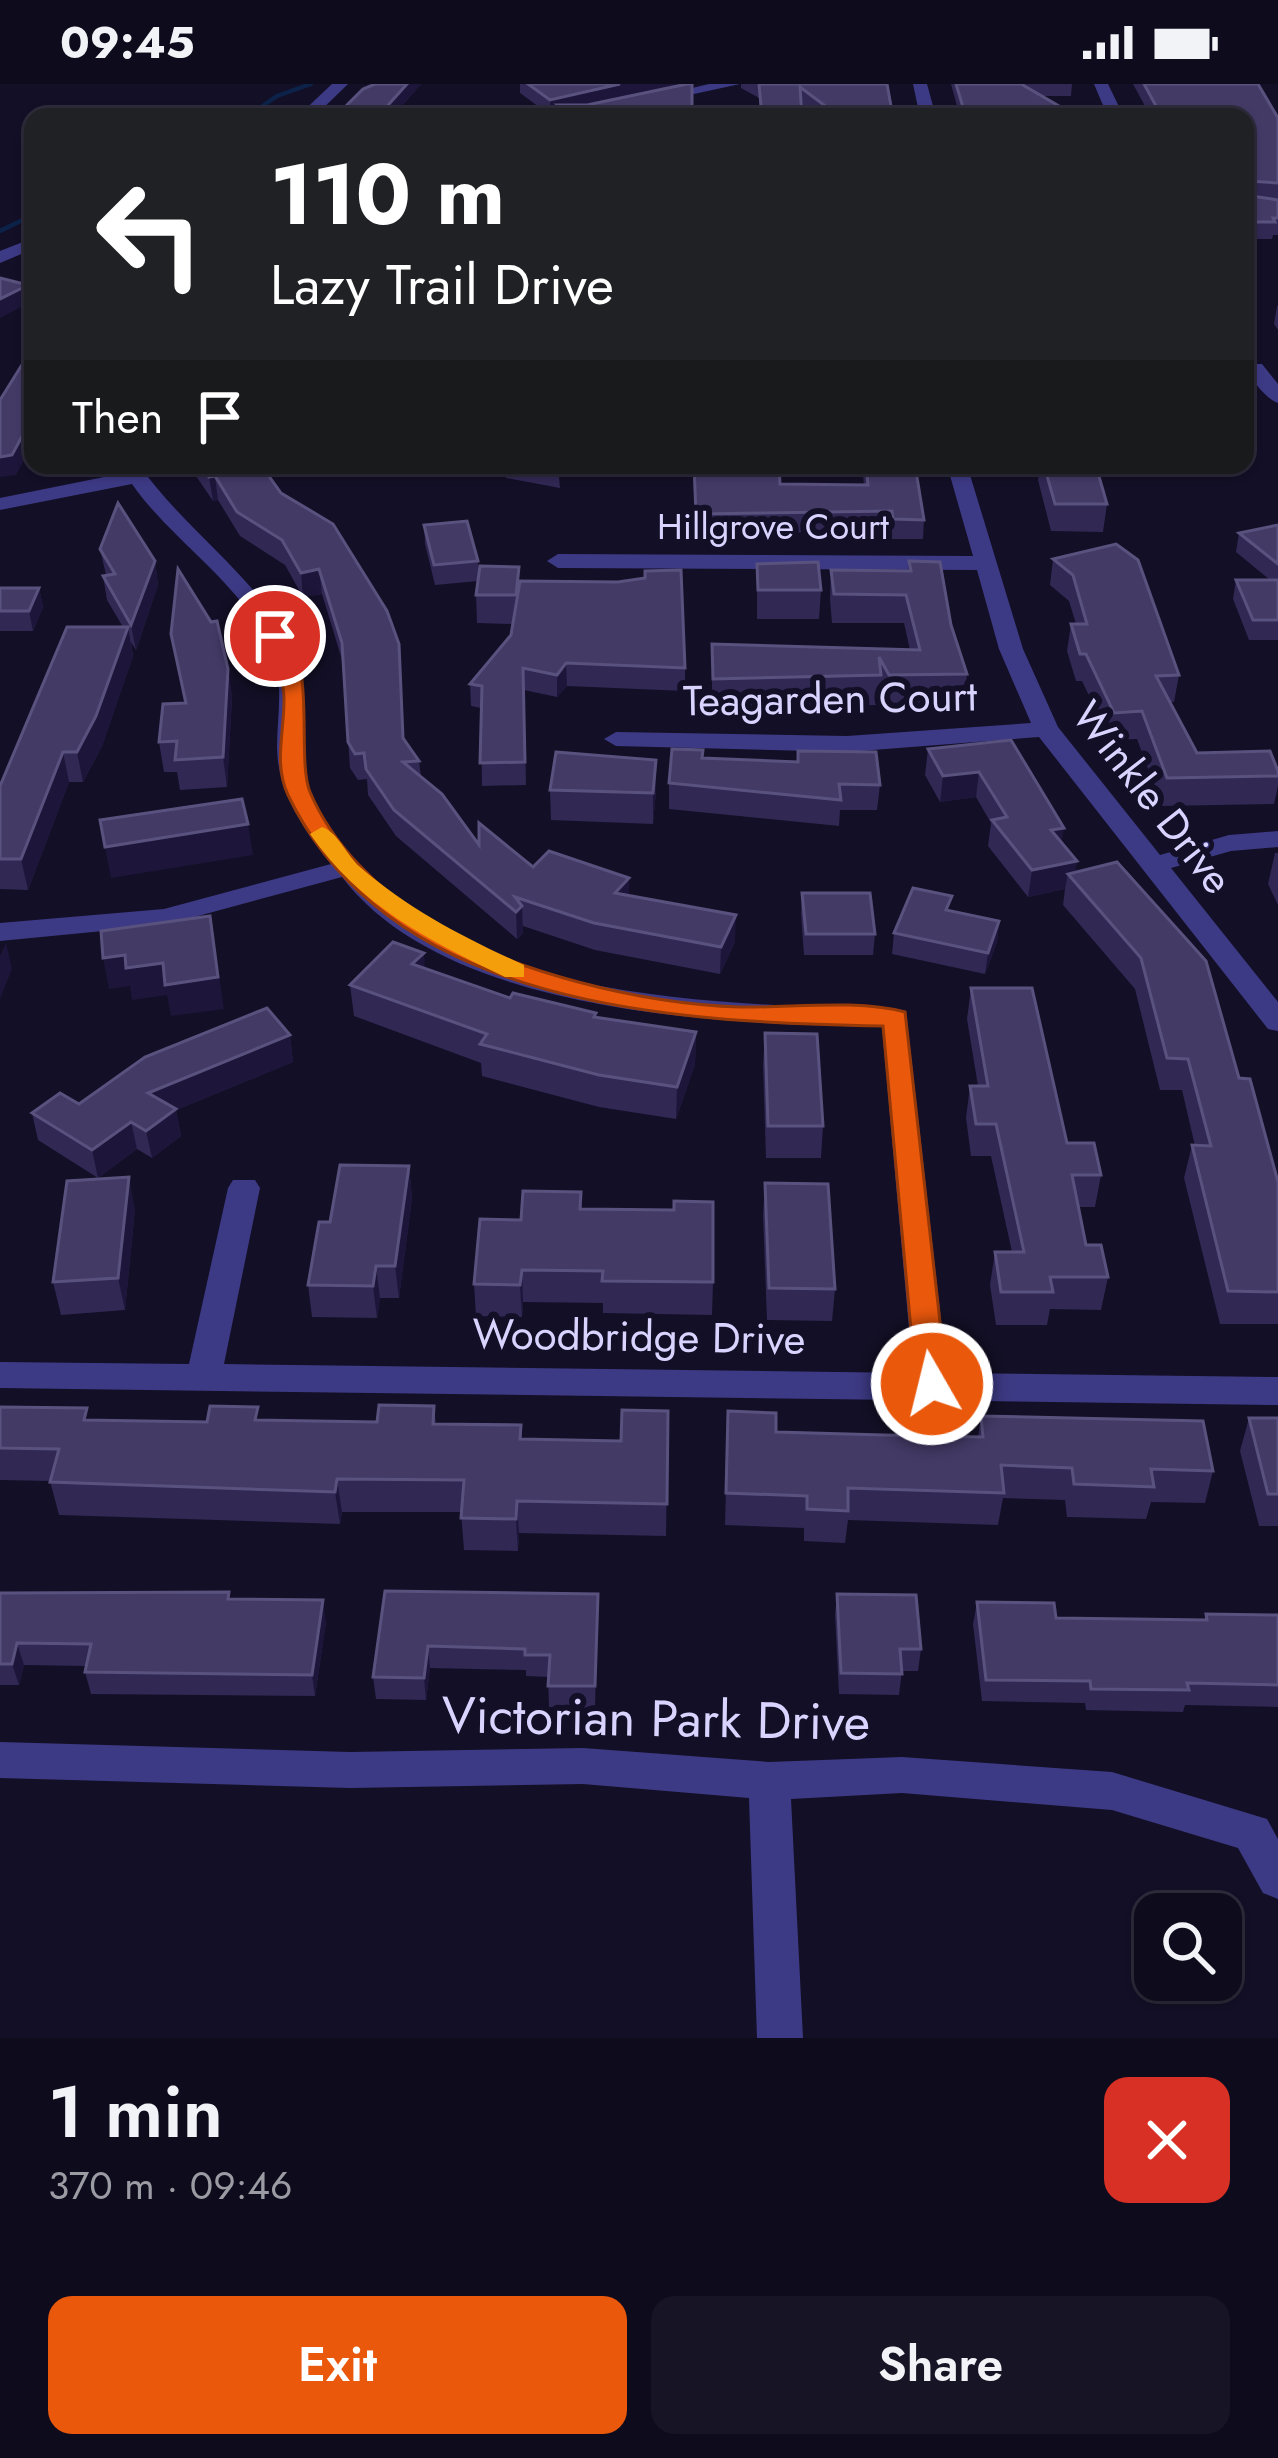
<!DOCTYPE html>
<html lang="en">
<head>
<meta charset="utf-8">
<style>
	:root { --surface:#0e0b1c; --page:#171425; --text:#f1f3f6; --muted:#9b9ba3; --line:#2e2b3b; --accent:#ea580c }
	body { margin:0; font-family:Jost,sans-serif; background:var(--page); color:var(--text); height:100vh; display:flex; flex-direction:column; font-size:45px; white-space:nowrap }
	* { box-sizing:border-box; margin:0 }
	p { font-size:39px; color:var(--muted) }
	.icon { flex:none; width:66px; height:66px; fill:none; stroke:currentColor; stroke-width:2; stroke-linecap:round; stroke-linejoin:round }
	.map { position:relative; height:1954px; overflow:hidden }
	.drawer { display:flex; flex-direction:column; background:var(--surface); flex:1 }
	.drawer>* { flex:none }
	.guide { position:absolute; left:24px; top:24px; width:1230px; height:366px; border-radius:24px; box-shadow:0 3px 9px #0004,0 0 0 3px var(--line); background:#202124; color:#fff; overflow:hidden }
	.fabs { position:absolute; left:1134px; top:1809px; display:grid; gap:24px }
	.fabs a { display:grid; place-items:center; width:108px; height:108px; border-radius:24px; background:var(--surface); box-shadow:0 3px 9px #0004,0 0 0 3px var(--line); font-size:60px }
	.pin { position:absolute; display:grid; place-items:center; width:102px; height:102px; color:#fff; margin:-51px; border:6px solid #fff; border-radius:50%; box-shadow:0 3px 12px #0007 }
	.me { position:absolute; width:132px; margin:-66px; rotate:352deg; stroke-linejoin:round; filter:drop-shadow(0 0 9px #0008) }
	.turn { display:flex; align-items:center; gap:42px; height:252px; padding:0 48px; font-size:54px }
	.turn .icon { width:156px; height:156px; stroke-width:2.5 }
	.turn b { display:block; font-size:84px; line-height:102px }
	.then { display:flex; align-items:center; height:114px; padding:0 48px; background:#0003; gap:24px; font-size:45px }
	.round { display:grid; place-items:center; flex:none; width:126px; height:126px; border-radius:24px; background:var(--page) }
	.head { display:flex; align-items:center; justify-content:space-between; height:204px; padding:0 48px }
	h1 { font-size:72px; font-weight:600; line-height:90px }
	.button { display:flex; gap:24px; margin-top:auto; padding:24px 48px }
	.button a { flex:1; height:138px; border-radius:24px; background:var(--accent); color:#fff; font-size:48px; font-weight:600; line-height:138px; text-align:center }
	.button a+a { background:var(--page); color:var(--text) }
	.status { display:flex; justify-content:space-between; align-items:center; height:84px; padding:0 60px; background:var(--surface); direction:ltr }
	.status svg { height:33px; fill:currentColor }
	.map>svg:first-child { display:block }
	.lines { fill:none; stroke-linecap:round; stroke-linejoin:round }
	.stream { stroke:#0c2248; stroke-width:4.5 }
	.minor { fill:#3d3a85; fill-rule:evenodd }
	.wall { fill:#312854 }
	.shaded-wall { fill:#1d163a }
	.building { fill:#433a66; stroke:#5a527e; stroke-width:3 }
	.route { fill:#ea580c; stroke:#983908; stroke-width:3 }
	.slow { fill:#f59e0b }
	.labels { text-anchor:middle; stroke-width:12; stroke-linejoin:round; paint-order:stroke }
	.far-street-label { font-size:36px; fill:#d9d4ff; stroke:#130f26 }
	.street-label { font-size:42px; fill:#d9d4ff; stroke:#130f26 }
	.near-street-label { font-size:51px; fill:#d9d4ff; stroke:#130f26 }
</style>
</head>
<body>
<div class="status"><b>09:45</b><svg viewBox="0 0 49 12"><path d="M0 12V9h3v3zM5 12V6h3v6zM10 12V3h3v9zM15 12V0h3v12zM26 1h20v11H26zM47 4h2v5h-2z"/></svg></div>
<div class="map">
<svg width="1278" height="1954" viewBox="0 0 1278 1954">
	<rect width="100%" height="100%" fill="#130f26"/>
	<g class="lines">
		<g class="stream">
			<polyline points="247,33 277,12 311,0"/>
			<polyline points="0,147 33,131"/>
		</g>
		<g class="minor">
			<polygon points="332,0 348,0 314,33 297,33"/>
			<polygon points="709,0 740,0 657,18 650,14"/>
			<polygon points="913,0 927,0 936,33 920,33"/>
			<polygon points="1094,0 1108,0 1124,33 1108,33"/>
			<polygon points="33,154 33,165 0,179 0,167"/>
			<path d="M1248,280H1262L1278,300V319C1266,315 1246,291 1248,280Z"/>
			<path d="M119,381H139C183,443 249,488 288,553C313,596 296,641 305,687C326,798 480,877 580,898C652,913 725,919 797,922C832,924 873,918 906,927L947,1289L1278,1293V1321L0,1304V1278L189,1280L228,1104L233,1096H255L260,1104L224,1280L913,1289L882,943C724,940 447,931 342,793L165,841L0,857V839L164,825L331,780C304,744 278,711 277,664C277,633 284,602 273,572C248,503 173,459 132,400L0,426V414L124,389Z"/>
			<polygon points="947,381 967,381 1023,565 1058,643 1160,771 1229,751 1278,747 1278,763 1231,767 1171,784 1278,918 1278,947 1268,945 1039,653 847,668 616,662 604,655 616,648 847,652 1031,639 999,565 977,486 558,484 547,477 558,470 973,472"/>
			<polygon points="0,1658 350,1668 583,1664 769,1678 902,1673 1112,1688 1267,1735 1278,1755 1278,1815 1263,1809 1238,1764 1112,1726 902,1709 791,1715 803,1954 757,1954 749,1714 583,1700 350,1704 0,1694"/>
		</g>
	</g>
	<g class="wall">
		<polygon points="375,0 421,0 392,33 343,33 342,26"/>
		<polygon points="520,0 692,0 692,33 558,33 558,30 550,31 520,9"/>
		<polygon points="741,0 887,0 893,33 818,33 801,20 802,33 760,33 759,14 741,4"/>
		<polygon points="951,0 1072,0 1071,12 1042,12 1078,33 960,33"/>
		<polygon points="1133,0 1258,0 1278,34 1278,151 1273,151 1272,155 1245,155 1245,33 1151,33"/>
		<polygon points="1277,222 1278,222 1278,246 1274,240"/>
		<polygon points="185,381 261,381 281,409 404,656 419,677 421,692 479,761 533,783 629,794 629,811 735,858 720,890 595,866 523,842 523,849 517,855 396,752 368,711 367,695 358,696 350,684 343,579 322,510 303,513 285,481 240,452 218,416 213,417 194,389 188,389"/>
		<polygon points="506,381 558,381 560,404 506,394"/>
		<polygon points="693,381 779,381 780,400 864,401 862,381 915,381 924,436 923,455 892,455 890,447 696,450"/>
		<polygon points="1008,381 1096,382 1107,420 1103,448 1051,447 1038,396 1040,383 1009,383"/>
		<polygon points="424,441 478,477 479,491 520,498 685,584 685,607 567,602 557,613 524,606 526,701 482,702 481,624 471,622 470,600 511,551 513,540 477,539 476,511 478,497 435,501 425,460"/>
		<polygon points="1278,441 1278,556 1249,556 1233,515 1236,496 1270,496 1236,468 1239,449"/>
		<polygon points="1116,460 1179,591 1174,618 1170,618 1197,669 1278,687 1278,702 1274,720 1162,722 1137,655 1110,656 1082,597 1076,597 1067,567 1071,540 1076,540 1069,517 1050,501 1053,475"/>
		<polygon points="100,465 155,477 158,501 136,566 131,558 133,572 102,662 83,698 69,698 28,806 0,805 0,702 123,543 107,516 103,492 106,491"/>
		<polygon points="909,477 951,541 967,590 964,619 887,620 880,608 879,621 712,624 712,560 910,566 904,539 832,539 830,515 831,486 908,487"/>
		<polygon points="757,480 821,506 819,535 757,535"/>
		<polygon points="0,504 39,504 43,523 33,547 0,547"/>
		<polygon points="171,550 228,585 232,614 227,703 180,706 177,688 164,688 159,658 184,619"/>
		<polygon points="1011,656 1062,759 1077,777 1075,788 1239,994 1278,1098 1278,1240 1220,1240 1184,1094 1192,1061 1195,1062 1182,1006 1160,1006 1135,905 1063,821 1065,805 1028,813 988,762 991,739 976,713 940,718 925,691 928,665"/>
		<polygon points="798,667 880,701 877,726 840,726 839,742 669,725 669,699 703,674 797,677"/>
		<polygon points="550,706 656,707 653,740 551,736"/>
		<polygon points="1275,769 1278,769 1278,821 1268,800"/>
		<polygon points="802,809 875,850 873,871 804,871 801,830"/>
		<polygon points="950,827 999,837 997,858 985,890 892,870 894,849"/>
		<polygon points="425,884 510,914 597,933 696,948 695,980 676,1035 599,1023 482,992 481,979 354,932 350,901"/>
		<polygon points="971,904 1067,1059 1101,1091 1095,1123 1079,1123 1086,1161 1108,1193 1101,1226 1050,1225 1047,1241 996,1241 990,1201 995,1168 1012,1168 991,1072 971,1072 966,1034 970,1002 978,1002 967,935"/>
		<polygon points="765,949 823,1042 821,1074 766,1074 763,981"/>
		<polygon points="290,951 293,978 176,1026 181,1052 152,1074 137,1065 98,1094 38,1056 32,1029 79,1020"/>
		<polygon points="409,1082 412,1114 399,1214 380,1214 377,1234 312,1233 308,1201 330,1138"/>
		<polygon points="765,1099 835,1205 832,1237 767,1236 763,1131"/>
		<polygon points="581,1108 582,1125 713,1198 712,1231 603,1229 603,1219 523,1218 522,1233 476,1232 474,1200 521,1136"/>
		<polygon points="135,1125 125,1226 61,1231 53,1198"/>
		<polygon points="434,1322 436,1340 521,1341 522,1355 621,1357 668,1327 666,1452 519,1449 518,1467 464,1466 461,1428 342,1428 340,1440 59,1431 50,1397 0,1396 0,1323 90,1336 377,1338"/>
		<polygon points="728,1327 776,1348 978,1353 981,1332 1213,1387 1205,1419 1151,1418 1146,1435 1067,1433 1065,1416 1003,1414 998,1441 848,1436 845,1459 804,1457 804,1444 725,1441"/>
		<polygon points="1249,1334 1278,1334 1278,1442 1259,1442 1240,1367"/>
		<polygon points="385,1507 598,1510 595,1624 549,1623 548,1593 526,1592 526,1586 430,1584 426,1616 376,1615 373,1593"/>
		<polygon points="0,1509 231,1515 326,1538 315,1612 91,1610 85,1588 86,1582 24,1581 19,1601 0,1601"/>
		<polygon points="837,1510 921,1565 918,1587 902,1587 899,1611 839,1610 835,1531"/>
		<polygon points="977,1518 1056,1534 1204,1536 1206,1530 1278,1531 1278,1623 1185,1621 1183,1628 1086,1626 1085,1619 982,1617 973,1540"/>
	</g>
	<g class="shaded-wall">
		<polygon points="407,0 421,0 392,33 381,33 381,29"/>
		<polygon points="620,0 689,0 566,28 558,21 558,30 550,31 550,16"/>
		<polygon points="28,201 31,218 0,234 0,215"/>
		<polygon points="33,332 33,358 16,391 0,393 0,373"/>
		<polygon points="186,381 193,381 194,389 188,389"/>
		<polygon points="215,392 218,416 213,417 209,393"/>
		<polygon points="155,477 158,501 136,566 131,541"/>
		<polygon points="319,485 322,510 303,513 301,489"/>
		<polygon points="39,504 43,523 33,547 29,527"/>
		<polygon points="128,543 133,572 102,662 83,698 77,668"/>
		<polygon points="566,579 567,602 557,613 557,591"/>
		<polygon points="228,585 232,614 227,703 223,673"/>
		<polygon points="63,668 69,698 28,806 21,775"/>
		<polygon points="656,676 656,707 653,740 653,709"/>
		<polygon points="979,688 976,713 940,718 943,692"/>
		<polygon points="248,740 253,771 111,794 105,763"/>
		<polygon points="1064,744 1060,770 1051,746"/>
		<polygon points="1077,777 1074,797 1068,790 1065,805 1028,813 1032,786"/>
		<polygon points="629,794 629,821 615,809"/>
		<polygon points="522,822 523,849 517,855 516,828"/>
		<polygon points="736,831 735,858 720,890 721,863"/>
		<polygon points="210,832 224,925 171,932 167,911 132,916 130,902 109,905 103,874 125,871"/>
		<polygon points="999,837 997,858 985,890 988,869"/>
		<polygon points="6,859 12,885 0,915 0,872"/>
		<polygon points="424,869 426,900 412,880"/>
		<polygon points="696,948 695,980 676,1035 677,1003"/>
		<polygon points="290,951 293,978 176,1026 181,1052 152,1074 146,1047 148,1009"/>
		<polygon points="131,1038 137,1065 98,1094 92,1066"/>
		<polygon points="409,1082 412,1114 399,1214 395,1182"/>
		<polygon points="129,1093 135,1125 125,1226 118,1194"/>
		<polygon points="376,1182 380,1214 377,1234 373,1202"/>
		<polygon points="522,1186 523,1218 522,1233 520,1201"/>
		<polygon points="337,1395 342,1428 340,1440 335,1408"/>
		<polygon points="517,1417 519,1449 518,1467 516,1435"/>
		<polygon points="323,1516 326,1538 315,1612 312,1591"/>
		<polygon points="17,1559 24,1581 19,1601 12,1580"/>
		<polygon points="428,1562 430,1584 426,1616 424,1594"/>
	</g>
	<g class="building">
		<polygon points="375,0 407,0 381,29 342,26 363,5"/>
		<polygon points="528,0 620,0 550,16"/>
		<polygon points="687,0 692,0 692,33 574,33 558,21 587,21"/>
		<polygon points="759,0 887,0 893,33 840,33 800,3 802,33 762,33"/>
		<polygon points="956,0 1021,0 1078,33 966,33"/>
		<polygon points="1144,0 1258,0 1278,34 1278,99 1248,97 1245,106 1245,81 1254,81 1245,64 1245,33 1229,33 1225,26 1213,33 1162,33"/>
		<polygon points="1245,111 1278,116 1278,134 1273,134 1275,138 1245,138"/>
		<polygon points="0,194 28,201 0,215"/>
		<polygon points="33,263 33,332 12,371 0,373 0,316"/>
		<polygon points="201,381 261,381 281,409 333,440 387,527 399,560 403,654 419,677 403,678 442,710 479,761 479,739 533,783 549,767 629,794 615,809 736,831 721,863 594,839 515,813 522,822 516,828 394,726 366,685 364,669 355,670 348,658 342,559 319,485 301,489 282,456 237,428 215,392 209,393"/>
		<polygon points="533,381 558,381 560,386"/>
		<polygon points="694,381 779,381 780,400 868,401 866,381 915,381 924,436 893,435 892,427 696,430"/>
		<polygon points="1044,381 1096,382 1107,420 1055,420"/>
		<polygon points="118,419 155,477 131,541 103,492 115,490 100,465"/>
		<polygon points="467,437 478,477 434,481 424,441"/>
		<polygon points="1278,441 1278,480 1239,449"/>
		<polygon points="1116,460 1138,476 1179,591 1156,592 1197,669 1270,667 1278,687 1278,692 1167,694 1142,627 1114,629 1086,570 1080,570 1071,540 1087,540 1073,491 1053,475"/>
		<polygon points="909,477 940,478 951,541 967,590 889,591 879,573 881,591 713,595 712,560 920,566 906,511 834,510 831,486 911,487"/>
		<polygon points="818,478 821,506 758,506 757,480"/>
		<polygon points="480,482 519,483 516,511 476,511"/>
		<polygon points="178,485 211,538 217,537 228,585 223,673 175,676 177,657 159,658 163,620 186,619 171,550"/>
		<polygon points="681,486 685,584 566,579 557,591 523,584 525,678 480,679 482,602 470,600 511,551 520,497 618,498 645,494 645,487"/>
		<polygon points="1236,496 1278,496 1278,536 1253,536"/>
		<polygon points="0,504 39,504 29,527 0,527"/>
		<polygon points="67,543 128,543 96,632 77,668 63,668 21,775 0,775 0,702"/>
		<polygon points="1011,656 1064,744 1051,746 1077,777 1032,786 992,736 1007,733 979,688 943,692 928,665"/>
		<polygon points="672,665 703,666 702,674 798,678 798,667 876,668 880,701 839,700 841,716 669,699"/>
		<polygon points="556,668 656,676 653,709 550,706"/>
		<polygon points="242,715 248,740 105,763 100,736"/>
		<polygon points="1117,778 1206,877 1239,994 1250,995 1278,1098 1278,1208 1228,1207 1192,1061 1211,1062 1188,975 1167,974 1141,874 1068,790"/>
		<polygon points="913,804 952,812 946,826 999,837 988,869 894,849"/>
		<polygon points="802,809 870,809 875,850 806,850"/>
		<polygon points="210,832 218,893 165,901 163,879 126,884 125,871 103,874 101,847"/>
		<polygon points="393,858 424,869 412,880 510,914 513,909 596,929 594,933 696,948 677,1003 599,991 480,960 487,950 350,901"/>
		<polygon points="971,904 1032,904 1067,1059 1094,1059 1101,1091 1072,1091 1086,1161 1101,1161 1108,1193 1050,1193 1053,1208 1001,1208 995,1168 1024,1168 996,1040 976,1040 970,1002 988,1002"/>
		<polygon points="267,924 290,951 148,1009 176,1025 146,1047 131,1038 92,1066 32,1029 60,1009 79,1020 145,973"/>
		<polygon points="765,949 817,950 823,1042 768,1042"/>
		<polygon points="340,1081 409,1082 395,1182 376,1182 373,1202 308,1201 319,1138 330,1138"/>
		<polygon points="129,1093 118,1194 53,1198 67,1097"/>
		<polygon points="765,1099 828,1100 835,1205 769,1204"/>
		<polygon points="523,1107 581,1108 580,1125 674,1126 674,1117 713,1118 713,1198 602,1197 603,1187 522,1186 520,1201 474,1200 480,1135 521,1136"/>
		<polygon points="379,1321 434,1322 433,1340 521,1341 520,1355 621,1357 622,1326 668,1327 667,1420 517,1417 516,1435 461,1434 464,1396 337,1395 335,1408 50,1398 59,1365 0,1364 0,1323 87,1324 84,1336 207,1338 210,1322 258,1323 255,1336 377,1338"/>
		<polygon points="728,1327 776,1329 776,1348 884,1351 983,1353 981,1332 1203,1337 1213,1387 1151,1385 1154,1403 1074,1400 1072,1384 1001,1381 1004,1409 848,1404 848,1427 807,1425 807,1412 726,1409"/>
		<polygon points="1249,1334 1278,1334 1278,1410 1268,1410"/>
		<polygon points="385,1507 598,1510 595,1602 548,1602 550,1571 525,1571 525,1565 428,1562 424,1594 373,1593"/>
		<polygon points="229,1508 228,1515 323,1516 312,1591 85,1588 91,1560 17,1559 12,1580 0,1580 0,1509"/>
		<polygon points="837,1510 916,1511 921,1565 900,1565 902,1590 841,1589"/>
		<polygon points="977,1518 1054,1519 1056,1534 1207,1536 1206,1530 1278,1531 1278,1601 1187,1599 1189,1606 1091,1605 1090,1597 986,1596"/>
	</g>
	<path class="route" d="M275,545C320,561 295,672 310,708C332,760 378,806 425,835C508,888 643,920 740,923C792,924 855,915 905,928L947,1300L943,1309L932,1312L916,1300L883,942C677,938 391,926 288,711C273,679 285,646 284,612C283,593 271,570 265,552Z"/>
	<path class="slow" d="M322,743C339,749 346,771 360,783C411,827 463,853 524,881V893H505C428,856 360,822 310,750Z"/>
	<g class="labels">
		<g class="far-street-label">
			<text x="773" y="455">Hillgrove Court</text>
		</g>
		<g class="street-label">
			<text transform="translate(830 614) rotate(-1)" y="15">Teagarden Court</text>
			<text transform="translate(1153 713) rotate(52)" y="15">Winkle Drive</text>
			<text transform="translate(639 1252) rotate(1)" y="15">Woodbridge Drive</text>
		</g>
		<g class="near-street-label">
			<text transform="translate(656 1634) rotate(1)" y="18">Victorian Park Drive</text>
		</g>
	</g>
</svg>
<div class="fabs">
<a><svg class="icon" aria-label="search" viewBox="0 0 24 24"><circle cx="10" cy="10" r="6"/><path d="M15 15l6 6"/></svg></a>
</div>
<div class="pin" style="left:275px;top:552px;background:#d93025"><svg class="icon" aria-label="arrive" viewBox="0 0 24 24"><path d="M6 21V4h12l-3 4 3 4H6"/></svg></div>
<svg class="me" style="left:932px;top:1300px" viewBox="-20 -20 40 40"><circle r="17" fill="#ea580c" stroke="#fff" stroke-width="3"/><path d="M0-11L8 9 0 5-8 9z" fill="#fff"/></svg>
<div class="guide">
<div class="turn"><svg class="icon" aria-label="left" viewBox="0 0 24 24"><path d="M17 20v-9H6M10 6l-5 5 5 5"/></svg><div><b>110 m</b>Lazy Trail Drive</div></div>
<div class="then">Then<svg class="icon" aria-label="arrive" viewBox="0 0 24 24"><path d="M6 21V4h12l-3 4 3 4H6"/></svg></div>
</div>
</div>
<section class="drawer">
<div class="head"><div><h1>1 min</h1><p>370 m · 09:46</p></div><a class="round" style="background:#d93025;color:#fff"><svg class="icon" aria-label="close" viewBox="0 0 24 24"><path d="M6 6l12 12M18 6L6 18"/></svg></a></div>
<div class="button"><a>Exit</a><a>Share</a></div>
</section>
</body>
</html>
